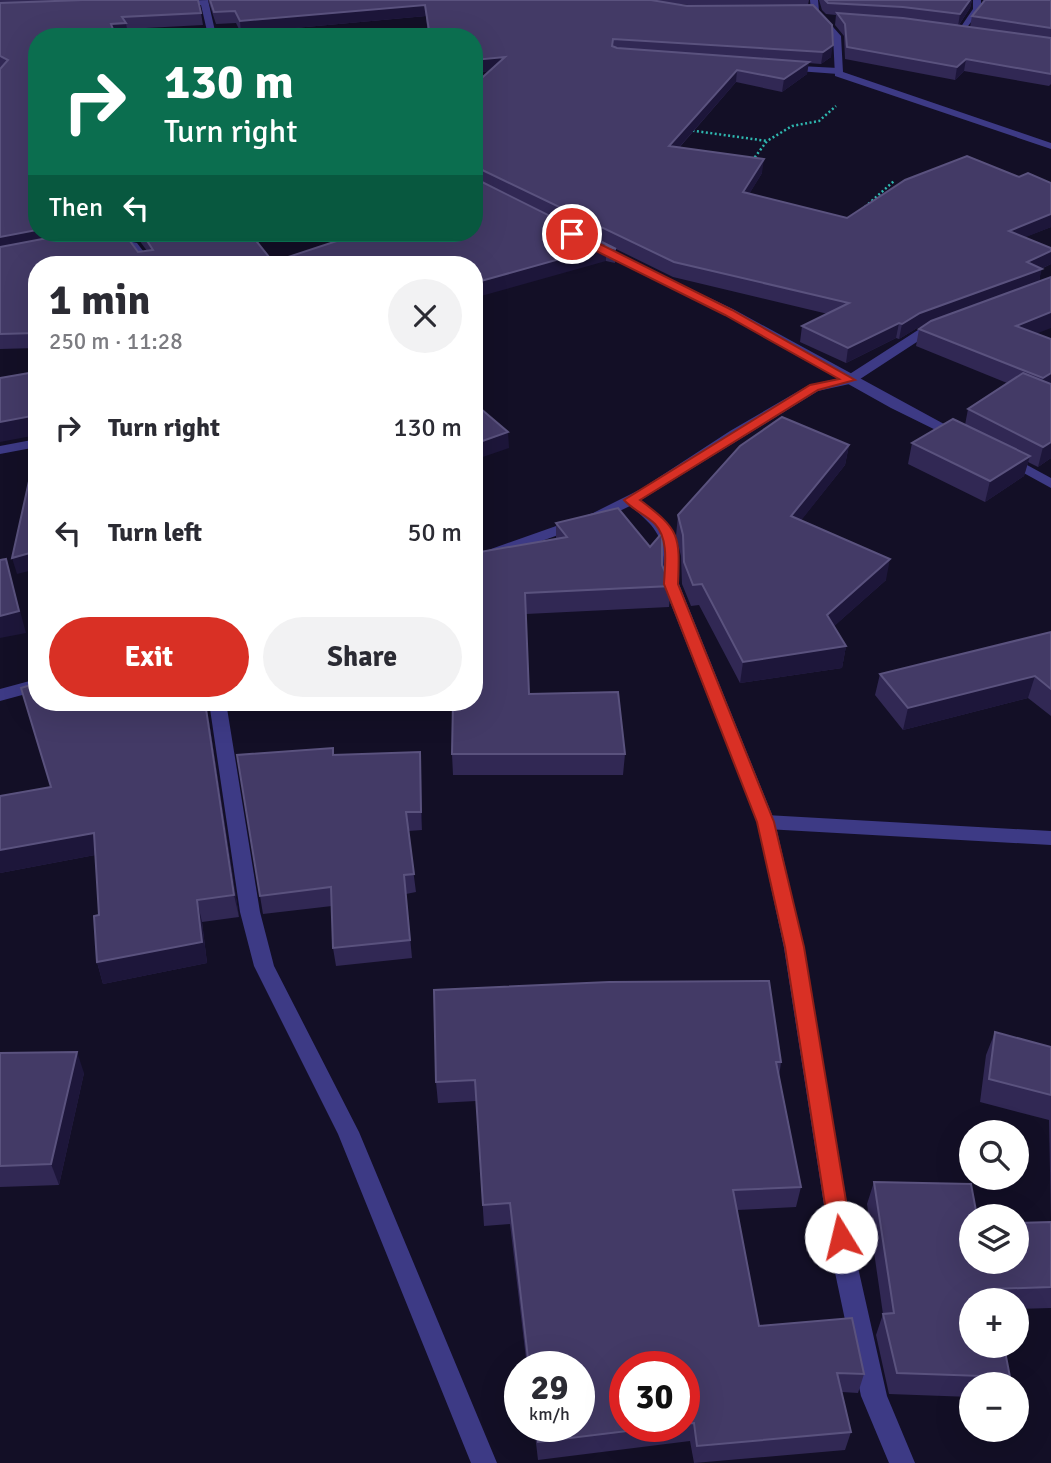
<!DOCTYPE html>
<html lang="en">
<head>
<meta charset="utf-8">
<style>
	:root { --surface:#fff; --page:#f2f2f3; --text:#2b2b33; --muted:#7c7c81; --accent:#d93025 }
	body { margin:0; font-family:Signika,sans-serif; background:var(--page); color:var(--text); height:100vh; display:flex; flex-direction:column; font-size:26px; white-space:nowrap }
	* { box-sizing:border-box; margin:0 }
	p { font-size:23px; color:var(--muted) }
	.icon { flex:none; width:38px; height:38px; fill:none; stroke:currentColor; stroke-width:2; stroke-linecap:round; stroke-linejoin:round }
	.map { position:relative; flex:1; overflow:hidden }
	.side { position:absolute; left:28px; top:256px; width:455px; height:455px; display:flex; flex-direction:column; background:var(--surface); border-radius:28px; box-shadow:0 7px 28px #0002 }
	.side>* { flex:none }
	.banner { position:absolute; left:28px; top:28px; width:455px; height:214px; border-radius:28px; box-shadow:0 7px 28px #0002; background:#0b6e4f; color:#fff; overflow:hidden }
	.fabs { position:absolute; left:959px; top:1120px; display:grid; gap:14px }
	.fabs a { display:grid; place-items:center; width:70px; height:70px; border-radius:50%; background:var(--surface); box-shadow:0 7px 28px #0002; font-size:35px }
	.speed { position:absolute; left:504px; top:1351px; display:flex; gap:14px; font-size:35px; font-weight:700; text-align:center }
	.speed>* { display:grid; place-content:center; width:91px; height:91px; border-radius:50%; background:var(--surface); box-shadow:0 7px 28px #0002; line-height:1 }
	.speed small { font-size:18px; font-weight:400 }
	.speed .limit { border:10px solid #d22; background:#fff; color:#111 }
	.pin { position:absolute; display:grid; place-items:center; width:60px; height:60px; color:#fff; margin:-30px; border:4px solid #fff; border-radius:50%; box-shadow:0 2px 7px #0007 }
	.me { position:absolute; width:77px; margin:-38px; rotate:351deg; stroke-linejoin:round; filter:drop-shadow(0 0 5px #0008) }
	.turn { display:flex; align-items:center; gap:24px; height:147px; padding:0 21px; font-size:32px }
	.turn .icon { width:91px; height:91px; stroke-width:2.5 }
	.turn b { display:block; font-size:49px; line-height:60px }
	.then { display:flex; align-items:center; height:66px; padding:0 21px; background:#0003; gap:14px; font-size:26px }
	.round { display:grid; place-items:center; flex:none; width:74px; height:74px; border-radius:37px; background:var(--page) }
	.summary { display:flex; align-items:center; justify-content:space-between; height:119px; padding:0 21px }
	h1 { font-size:42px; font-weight:700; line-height:52px }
	.primary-button { display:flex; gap:14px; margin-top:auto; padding:14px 21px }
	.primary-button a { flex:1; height:80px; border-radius:42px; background:var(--accent); color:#fff; font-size:28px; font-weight:700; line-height:80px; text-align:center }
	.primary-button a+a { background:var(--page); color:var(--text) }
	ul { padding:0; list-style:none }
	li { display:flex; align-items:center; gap:21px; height:105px; padding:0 21px }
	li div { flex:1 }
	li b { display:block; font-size:26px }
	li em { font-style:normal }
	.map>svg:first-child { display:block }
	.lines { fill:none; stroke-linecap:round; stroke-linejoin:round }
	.path { stroke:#2fb8b0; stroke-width:2.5; stroke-dasharray:2 2.5; stroke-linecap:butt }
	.lane { fill:#3d3a85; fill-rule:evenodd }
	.street { fill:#3d3a85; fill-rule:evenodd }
	.wall { fill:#312854; fill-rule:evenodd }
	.shaded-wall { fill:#1d163a }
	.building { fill:#433a66; stroke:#5a527e; stroke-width:2 }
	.route { fill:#d93025; stroke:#8d1f18; stroke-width:2 }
</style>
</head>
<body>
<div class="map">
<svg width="1051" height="1463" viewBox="0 0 1051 1463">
	<rect width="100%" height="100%" fill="#130f26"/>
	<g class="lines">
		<g class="path">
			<polyline points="688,130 767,141"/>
			<polyline points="752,161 767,141 792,126 819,121 836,106"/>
			<polyline points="865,207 894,181"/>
		</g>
		<g class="lane">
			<polygon points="208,0 215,31 212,37 203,37 207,31 201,5 175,5 171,3 175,1"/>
			<polygon points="973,0 981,0 981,9 962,34 956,34 973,9"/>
			<polygon points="781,65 838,68 843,71 838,74 784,70 781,69"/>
			<path d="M110,237L137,243L153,264H141C132,247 124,245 106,242V238Z"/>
			<polygon points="596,244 733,309 966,436 964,439 954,439 891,408 725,315 592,249 592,245"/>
			<polygon points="37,439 37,447 0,454 0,446"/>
			<polygon points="1007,454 1051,478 1051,488 1002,461 1000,458"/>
			<polygon points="209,702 226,702 260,912 274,966 359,1132 497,1463 471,1463 338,1134 254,966 240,912"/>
			<polygon points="766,815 1051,831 1051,845 766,829 759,827 757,822 759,817"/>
		</g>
		<g class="street">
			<polygon points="810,0 818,0 819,11 841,36 843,72 1051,143 1051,149 835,76 833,36 811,11"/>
			<path d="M940,322L946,326L944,329L926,336L854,383L818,391L641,500C676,527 680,540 679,584L775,822L804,948L857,1263L887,1396L915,1463H889L861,1396L833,1263L784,948L757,822L663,584C665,542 663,532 630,506L603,519L474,565V555L593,513L641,489L730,431L809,385L845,377L918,330Z"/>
			<polygon points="37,679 37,691 0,701 0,689"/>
		</g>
	</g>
	<g class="wall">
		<path d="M0,0H198L201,13L203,25L127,29L128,35L115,37H37V233H250L273,262L474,233V85L489,71L474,73V37H428L426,16L241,33L236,23L216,24L208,0H809L808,5L831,57L821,64L808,63L807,74L782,92L736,82L679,148L762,173L749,194L847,218L1019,177L1051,183V227L1025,237L1051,264L1041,269L1039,282L1036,333L1051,339V458L1038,467L1028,462L1024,476L985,502L908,464L912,443L965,425L968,409L1007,383L916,346L919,329L926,324L917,328L899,339L896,338L846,363L800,342L802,326L828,314L673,277L616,249L615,263L606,261L474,264H37V348L0,349V69L1,68L0,67ZM668,3L698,6H687ZM126,235L139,240L147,251L138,252Z"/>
		<polygon points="819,0 972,0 970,8 959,25 970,27 972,16 984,0 1051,0 1051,84 1049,86 964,71 955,80 845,59 844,36 835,25 836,15 826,14 822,10"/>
		<polygon points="849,445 845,465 801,520 886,580 834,626 846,646 842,668 740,683 699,605 691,606 682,584 681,556 676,536 678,515"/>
		<polygon points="556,523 662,565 671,586 669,607 526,614 529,694 625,754 623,775 453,775 452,754 474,553 556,539"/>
		<polygon points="1051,632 1051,716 1028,698 903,730 875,695 880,674"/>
		<polygon points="209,721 239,917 202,922 207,963 103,984 97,962 99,915 95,855 0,873 0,796 51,787"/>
		<polygon points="333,748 334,755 420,752 422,830 408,831 416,892 406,894 412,958 336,966 333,948 332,906 263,914 260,896"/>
		<polygon points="995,1032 1051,1047 1051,1308 1017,1309 1017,1300 971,1300 1010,1377 1007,1384 971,1384 971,1397 889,1394 876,1335 883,1314 867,1204 874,1182 971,1262 1051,1222 1049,1120 980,1102 986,1055"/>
		<polygon points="0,1053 84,1073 59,1185 0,1187"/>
		<path d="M781,1062L779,1077L801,1187L796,1207L737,1210L759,1326L864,1374L858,1393L842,1392L851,1432L845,1450L694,1463L690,1441L538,1460L534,1426H579V1367H527L510,1224L484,1226L476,1101L438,1103L436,1082ZM684,1367V1426H625Z"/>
	</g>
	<g class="shaded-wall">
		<polygon points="970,0 972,0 970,8 958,26 960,14"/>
		<polygon points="425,5 426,16 241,33 240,21"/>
		<polygon points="126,23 128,35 115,37 62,37 111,24"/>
		<polygon points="833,45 831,57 821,64 823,52"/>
		<polygon points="505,57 505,69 474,73 474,60"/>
		<polygon points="966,59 964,71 955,80 957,67"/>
		<polygon points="809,62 807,74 782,92 784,79"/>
		<polygon points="737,70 736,82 668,160 669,146"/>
		<polygon points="764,159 762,173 742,206 743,192"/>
		<polygon points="1051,214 1051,227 1006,245 1009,231"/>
		<polygon points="37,230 37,233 112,233 0,252 0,237"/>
		<polygon points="606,246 606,261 474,298 474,283"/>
		<polygon points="1051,251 1051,264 1031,273 1042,269 1038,284 917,328 899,339 902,324 920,313"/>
		<polygon points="1051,312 1051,328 1012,343 1016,326"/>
		<polygon points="899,323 896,338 846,363 848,348"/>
		<polygon points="35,372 37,379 37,435 0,442 0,422"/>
		<polygon points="1051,373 1051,387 1038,396 1043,378"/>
		<polygon points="508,432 509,448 474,460 474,444"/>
		<polygon points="1051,442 1051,458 1038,467 1043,447"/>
		<polygon points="849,445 845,465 788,537 791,516"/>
		<polygon points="1030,456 1024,476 985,502 990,481"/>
		<polygon points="37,551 37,569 17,574 12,558"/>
		<polygon points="6,559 26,633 0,638 0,616"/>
		<polygon points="890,559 886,580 823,636 827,615"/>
		<polygon points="846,646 842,668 740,683 743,662"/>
		<polygon points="1035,676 1028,698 903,730 908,708"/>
		<polygon points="205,702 209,721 239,917 234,895"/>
		<polygon points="420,752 421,770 422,830 421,812"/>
		<polygon points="94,833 100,854 0,873 0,850"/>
		<polygon points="197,900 202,922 207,963 103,984 97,962"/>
		<polygon points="77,1052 84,1073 59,1185 51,1164"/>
	</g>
	<g class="building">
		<polygon points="83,0 198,0 201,13 122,17 126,23 111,24 114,32 62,37 37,37 37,230 0,237 0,69 8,60 0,56 0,3"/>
		<polygon points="210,0 651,0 687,6 813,5 832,25 833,45 823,52 613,39 612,46 617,48 809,62 784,79 737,70 669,146 764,159 743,192 847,218 905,180 967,156 1019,177 1028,173 1051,183 1051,214 1009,231 1051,248 1051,251 1027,262 1042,269 920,313 902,324 899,323 848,348 802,326 849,303 674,262 474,166 474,85 505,57 474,60 474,37 430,37 425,5 240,21 235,11 214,12"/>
		<polygon points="825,0 970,0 960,14 903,7 828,3"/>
		<polygon points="985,0 1051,0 1051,28 972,16"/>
		<polygon points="837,13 903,18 1051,38 1051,74 966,59 957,67 847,47 845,24"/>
		<polygon points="474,178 616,249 606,246 474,283 474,264 37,264 37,333 0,334 0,247 74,233 124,233 138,252 153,250 142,233 250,233 273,262 361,233 474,233"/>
		<polygon points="1051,277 1051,312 1016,326 1051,339 1051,373 1043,378 919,329 931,321"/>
		<polygon points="35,372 32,416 0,422 0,378"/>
		<polygon points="1023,373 1051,384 1051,442 1043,447 968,409"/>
		<polygon points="474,403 508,432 474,444"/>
		<polygon points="782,417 849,445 791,516 890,559 827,615 846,646 743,662 702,584 693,585 684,562 683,535 678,515 740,446"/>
		<polygon points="953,419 1030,456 990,481 912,443"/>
		<polygon points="37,445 37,551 12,558"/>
		<polygon points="618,508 650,547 662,533 662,565 671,586 525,593 529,694 618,692 625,754 452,754 453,702 474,702 474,553 567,537 556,523"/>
		<polygon points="6,559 19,611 0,616 0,560"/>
		<polygon points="1051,632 1051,689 1035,676 908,708 880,674"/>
		<polygon points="37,683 37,702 205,702 234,895 197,900 202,942 97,962 94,916 99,915 94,833 0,850 0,796 51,787 21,688"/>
		<polygon points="333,748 333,755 420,752 421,812 406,812 414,874 404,875 410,940 333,948 331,887 260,896 237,755"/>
		<polygon points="769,981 781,1062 776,1062 801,1187 733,1190 759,1326 852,1318 864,1374 837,1373 851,1432 697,1446 694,1423 684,1424 684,1367 625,1367 625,1426 668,1426 538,1442 536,1426 579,1426 579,1367 529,1367 510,1203 483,1205 475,1080 436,1082 434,990 609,982"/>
		<polygon points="995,1032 1051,1047 1051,1095 989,1079"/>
		<polygon points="77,1052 51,1164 0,1166 0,1053"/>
		<polygon points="874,1182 971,1184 977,1216 971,1216 971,1262 1017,1262 1017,1223 1051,1222 1051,1287 992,1289 995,1300 971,1300 971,1346 1004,1346 1010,1377 897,1373 883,1314 894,1313"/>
	</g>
	<path class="route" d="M568,232H576L732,310L855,380L818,390L640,500C680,530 680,535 678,584L774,822L804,947L852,1237L849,1244L841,1247L833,1244L830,1237L785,947L757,822L664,584C665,565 669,539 655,524C646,515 633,510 624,500L810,385L839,379L725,315L568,237Z"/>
</svg>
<div class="fabs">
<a><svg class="icon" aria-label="search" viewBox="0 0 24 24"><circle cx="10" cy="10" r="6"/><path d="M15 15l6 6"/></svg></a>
<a><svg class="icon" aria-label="layers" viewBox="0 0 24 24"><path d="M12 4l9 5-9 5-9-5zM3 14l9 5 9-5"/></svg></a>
<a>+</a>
<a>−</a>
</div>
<div class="speed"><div>29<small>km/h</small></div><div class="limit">30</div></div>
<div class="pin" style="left:572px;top:234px;background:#d93025"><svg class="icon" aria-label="arrive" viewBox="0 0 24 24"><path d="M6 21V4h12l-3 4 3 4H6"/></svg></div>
<svg class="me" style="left:841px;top:1237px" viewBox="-20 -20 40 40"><circle r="19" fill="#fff"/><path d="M0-13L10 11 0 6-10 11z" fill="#d93025"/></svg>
<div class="banner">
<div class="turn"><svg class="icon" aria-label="right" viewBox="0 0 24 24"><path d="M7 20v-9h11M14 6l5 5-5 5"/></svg><div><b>130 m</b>Turn right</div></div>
<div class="then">Then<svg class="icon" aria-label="left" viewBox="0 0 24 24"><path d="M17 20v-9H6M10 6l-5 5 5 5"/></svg></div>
</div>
<section class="side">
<div class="summary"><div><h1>1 min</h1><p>250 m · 11:28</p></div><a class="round"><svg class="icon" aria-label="close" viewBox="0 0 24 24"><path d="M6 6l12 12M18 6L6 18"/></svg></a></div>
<ul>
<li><svg class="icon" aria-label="right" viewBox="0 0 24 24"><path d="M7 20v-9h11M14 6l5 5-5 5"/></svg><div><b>Turn right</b></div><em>130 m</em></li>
<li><svg class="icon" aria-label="left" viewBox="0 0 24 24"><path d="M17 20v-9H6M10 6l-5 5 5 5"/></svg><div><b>Turn left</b></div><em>50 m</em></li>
</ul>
<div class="primary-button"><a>Exit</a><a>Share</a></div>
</section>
</div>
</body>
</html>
